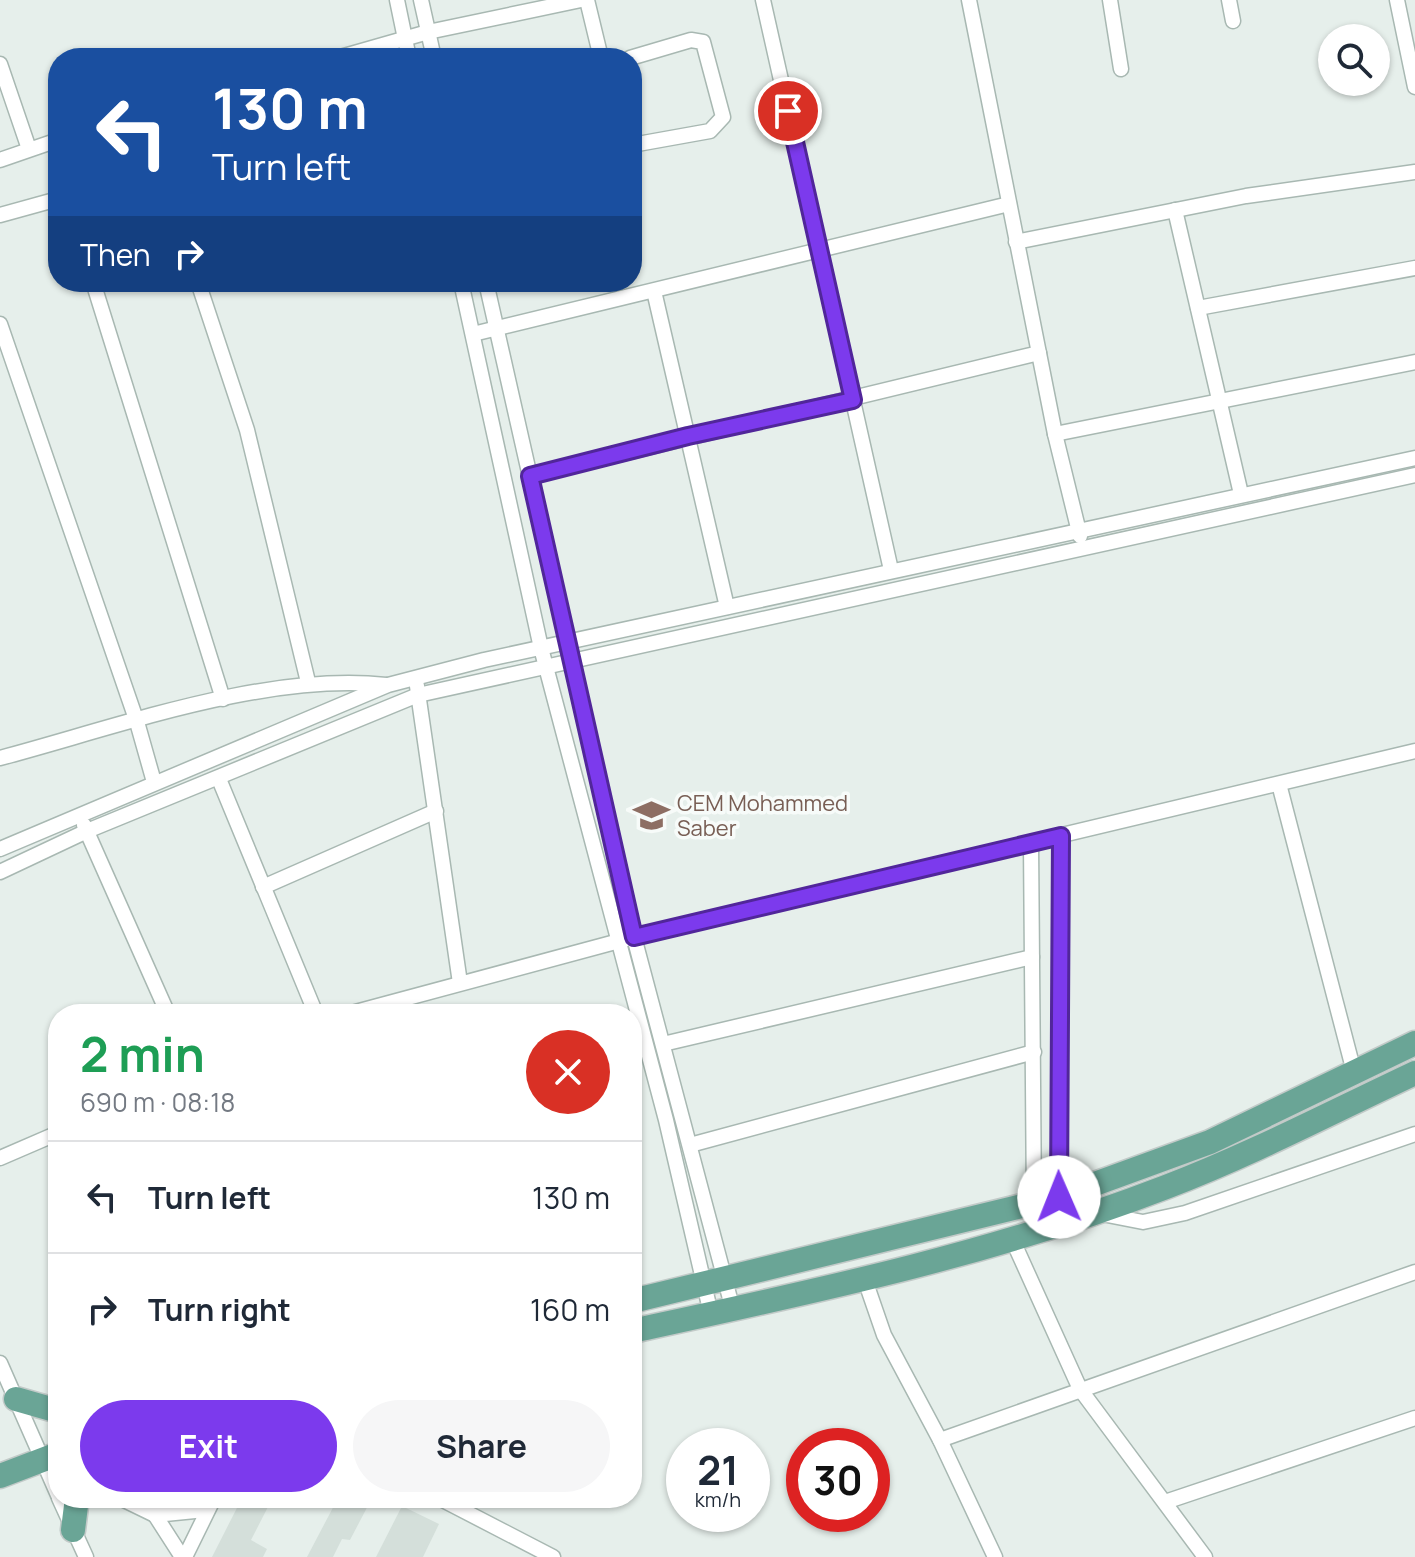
<!DOCTYPE html>
<html lang="en">
<head>
<meta charset="utf-8">
<style>
	:root { --surface:#fff; --page:#f6f6f7; --text:#1f2937; --muted:#747a83; --line:#e0e1e3; --accent:#7c3aed }
	body { margin:0; font-family:Manrope,sans-serif; background:var(--page); color:var(--text); height:100vh; display:flex; flex-direction:column; font-size:30px; white-space:nowrap }
	* { box-sizing:border-box; margin:0 }
	p { font-size:26px; color:var(--muted) }
	.icon { flex:none; width:44px; height:44px; fill:none; stroke:currentColor; stroke-width:2; stroke-linecap:round; stroke-linejoin:round }
	.map { position:relative; flex:1; overflow:hidden }
	.details { position:absolute; left:48px; top:1004px; width:594px; height:504px; display:flex; flex-direction:column; background:var(--surface); border-radius:32px; box-shadow:0 2px 6px #0004 }
	.details>* { flex:none }
	.guide { position:absolute; left:48px; top:48px; width:594px; height:244px; border-radius:32px; box-shadow:0 2px 6px #0004; background:#1a4fa0; color:#fff; overflow:hidden }
	.controls { position:absolute; left:1318px; top:24px; display:grid; gap:16px }
	.controls a { display:grid; place-items:center; width:72px; height:72px; border-radius:50%; background:var(--surface); box-shadow:0 2px 6px #0004; font-size:40px }
	.speed { position:absolute; left:666px; top:1428px; display:flex; gap:16px; font-size:40px; font-weight:700; text-align:center }
	.speed>* { display:grid; place-content:center; width:104px; height:104px; border-radius:50%; background:var(--surface); box-shadow:0 2px 6px #0004; line-height:1 }
	.speed small { font-size:20px; font-weight:400 }
	.speed .limit { border:12px solid #d22; background:#fff; color:#111 }
	.pin { position:absolute; display:grid; place-items:center; width:68px; height:68px; color:#fff; margin:-34px; border:4px solid #fff; border-radius:50%; box-shadow:0 2px 8px #0007 }
	.me { position:absolute; width:88px; margin:-44px; rotate:359deg; stroke-linejoin:round; filter:drop-shadow(0 0 6px #0008) }
	.turn { display:flex; align-items:center; gap:28px; height:168px; padding:0 32px; font-size:36px }
	.turn .icon { width:104px; height:104px; stroke-width:2.5 }
	.turn b { display:block; font-size:56px; line-height:68px }
	.then { display:flex; align-items:center; height:76px; padding:0 32px; background:#0003; gap:16px; font-size:30px }
	.round { display:grid; place-items:center; flex:none; width:84px; height:84px; border-radius:42px; background:var(--page) }
	.overview { display:flex; align-items:center; justify-content:space-between; height:136px; padding:0 32px }
	h1 { font-size:48px; font-weight:700; line-height:60px; color:#1e9e55 }
	.action { display:flex; gap:16px; margin-top:auto; padding:16px 32px }
	.action a { flex:1; height:92px; border-radius:48px; background:var(--accent); color:#fff; font-size:32px; font-weight:700; line-height:92px; text-align:center }
	.action a+a { background:var(--page); color:var(--text) }
	ul { padding:0; list-style:none }
	li { display:flex; align-items:center; gap:24px; height:112px; padding:0 32px; border-top:2px solid var(--line) }
	li div { flex:1 }
	li b { display:block; font-size:30px }
	li em { font-style:normal }
	.map>svg:first-child { display:block }
	.built { fill:#d4dfda }
	.lines { fill:none; stroke-linecap:round; stroke-linejoin:round }
	.street-casing { stroke:#a8b8b2; stroke-width:17 }
	.primary-casing { stroke:#c2cac8; stroke-width:27 }
	.street { stroke:#fff; stroke-width:14 }
	.primary { stroke:#6aa596; stroke-width:24 }
	.route-casing { stroke:#51269a; stroke-width:20 }
	.route { stroke:#7c3aed; stroke-width:14 }
	.labels { text-anchor:middle; stroke-width:7; stroke-linejoin:round; paint-order:stroke }
	.education-label { font-size:22px; fill:#785e54; stroke:#f7fbf9; text-anchor:start }
</style>
</head>
<body>
<div class="map">
<svg width="1415" height="1557" viewBox="0 0 1415 1557">
	<rect width="100%" height="100%" fill="#e6efeb"/>
	<g class="built">
		<polygon points="242,1498 259,1498 270,1503 251,1540 267,1549 263,1557 212,1557"/>
		<polygon points="338,1498 372,1498 350,1540 342,1539 333,1557 307,1557"/>
		<polygon points="402,1506 439,1524 423,1557 376,1557"/>
	</g>
	<g class="lines">
		<defs>
			<g id="street">
				<polyline points="397,0 409,58"/>
				<polyline points="421,0 434,58"/>
				<polyline points="587,0 601,58"/>
				<polyline points="763,0 891,570"/>
				<polyline points="969,0 1055,434 1080,536"/>
				<polyline points="1110,0 1121,69"/>
				<polyline points="1229,0 1233,21"/>
				<polyline points="1397,0 1415,87"/>
				<polyline points="337,58 428,32 581,0"/>
				<polyline points="630,58 691,40 703,42 723,117 710,131 632,145"/>
				<polyline points="0,64 29,149"/>
				<polyline points="0,160 58,140"/>
				<polyline points="1175,210 1241,494"/>
				<polyline points="0,215 58,199"/>
				<polyline points="1016,242 1246,196 1415,172"/>
				<polyline points="93,282 223,699"/>
				<polyline points="198,282 247,430 308,682"/>
				<polyline points="461,282 541,648 666,1120 711,1314"/>
				<polyline points="486,282 634,937 733,1310"/>
				<polyline points="654,291 727,607"/>
				<polyline points="1198,308 1415,268"/>
				<polyline points="0,324 137,722 154,782"/>
				<polyline points="473,334 1009,204"/>
				<polyline points="1055,434 1415,362"/>
				<polyline points="530,476 1039,353"/>
				<polyline points="417,686 460,983"/>
				<path d="M0,758C117,727 266,672 386,685"/>
				<polyline points="219,779 316,1014"/>
				<polyline points="1279,784 1354,1072"/>
				<polyline points="84,825 168,1014"/>
				<polyline points="1031,843 1034,1205"/>
				<polyline points="0,849 388,685 484,660 1415,458"/>
				<polyline points="0,872 87,831 418,695 1415,475"/>
				<polyline points="263,887 436,811"/>
				<polyline points="348,1014 634,937 1415,751"/>
				<polyline points="663,1044 1032,957"/>
				<polyline points="690,1145 1034,1052"/>
				<polyline points="0,1158 58,1133"/>
				<polyline points="1059,1197 1061,836"/>
				<polyline points="1102,1214 1143,1222 1185,1213 1415,1134"/>
				<polyline points="1013,1241 1080,1389 1205,1557"/>
				<polyline points="865,1280 884,1335 940,1440 995,1557"/>
				<polyline points="0,1363 58,1495"/>
				<polyline points="940,1440 1415,1272"/>
				<polyline points="59,1498 86,1557"/>
				<polyline points="120,1498 155,1515 205,1510"/>
				<polyline points="439,1498 553,1557"/>
				<polyline points="1165,1502 1415,1418"/>
				<polyline points="155,1515 182,1557"/>
				<polyline points="185,1557 214,1498"/>
			</g>
			<g id="primary">
				<polyline points="632,1301 1059,1197 1210,1142 1415,1043"/>
				<path d="M632,1331C812,1292 993,1254 1166,1187C1252,1154 1332,1112 1415,1073"/>
				<polyline points="16,1399 58,1411"/>
				<polyline points="0,1476 58,1454"/>
				<polyline points="73,1530 77,1498"/>
			</g>
		</defs>
		<use href="#street" class="street-casing"/>
		<use href="#primary" class="primary-casing"/>
		<use href="#street" class="street"/>
		<use href="#primary" class="primary"/>
	</g>
	<g class="lines">
		<defs>
			<polyline id="route" points="788,111 853,400 688,436 530,476 634,937 1061,836 1059,1197"/>
		</defs>
		<use href="#route" class="route-casing"/>
		<use href="#route" class="route"/>
	</g>
	<defs>
		<symbol id="school-bare" viewBox="-9 -9 18 18"><path d="M0-5L7-2L0 1L-7-2ZM-4 1L0 2.5L4 1V4Q0 6-4 4Z" fill="#8d6e63" stroke="#f7fbf9" stroke-width="2.5" paint-order="stroke"/></symbol>
	</defs>
	<g fill-rule="evenodd">
		<use href="#school-bare" x="626" y="790" width="51" height="51"/>
	</g>
	<g class="labels">
		<g class="education-label">
			<text x="677" y="811">CEM Mohammed<tspan x="677" dy="25">Saber</tspan></text>
		</g>
	</g>
</svg>
<div class="controls">
<a><svg class="icon" aria-label="search" viewBox="0 0 24 24"><circle cx="10" cy="10" r="6"/><path d="M15 15l6 6"/></svg></a>
</div>
<div class="speed"><div>21<small>km/h</small></div><div class="limit">30</div></div>
<div class="pin" style="left:788px;top:111px;background:#d93025"><svg class="icon" aria-label="arrive" viewBox="0 0 24 24"><path d="M6 21V4h12l-3 4 3 4H6"/></svg></div>
<svg class="me" style="left:1059px;top:1197px" viewBox="-20 -20 40 40"><circle r="19" fill="#fff"/><path d="M0-13L10 11 0 6-10 11z" fill="#7c3aed"/></svg>
<div class="guide">
<div class="turn"><svg class="icon" aria-label="left" viewBox="0 0 24 24"><path d="M17 20v-9H6M10 6l-5 5 5 5"/></svg><div><b>130 m</b>Turn left</div></div>
<div class="then">Then<svg class="icon" aria-label="right" viewBox="0 0 24 24"><path d="M7 20v-9h11M14 6l5 5-5 5"/></svg></div>
</div>
<section class="details">
<div class="overview"><div><h1>2 min</h1><p>690 m · 08:18</p></div><a class="round" style="background:#d93025;color:#fff"><svg class="icon" aria-label="close" viewBox="0 0 24 24"><path d="M6 6l12 12M18 6L6 18"/></svg></a></div>
<ul>
<li><svg class="icon" aria-label="left" viewBox="0 0 24 24"><path d="M17 20v-9H6M10 6l-5 5 5 5"/></svg><div><b>Turn left</b></div><em>130 m</em></li>
<li><svg class="icon" aria-label="right" viewBox="0 0 24 24"><path d="M7 20v-9h11M14 6l5 5-5 5"/></svg><div><b>Turn right</b></div><em>160 m</em></li>
</ul>
<div class="action"><a>Exit</a><a>Share</a></div>
</section>
</div>
</body>
</html>
